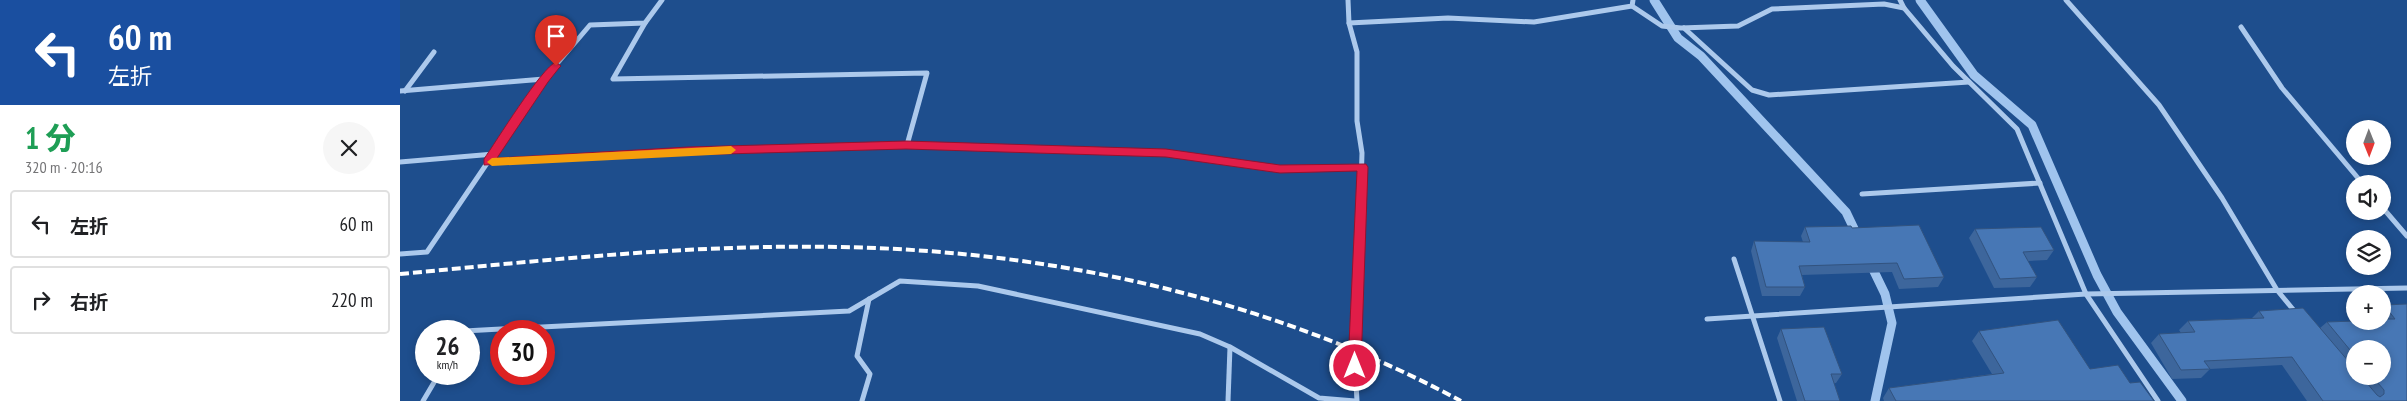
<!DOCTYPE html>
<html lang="ja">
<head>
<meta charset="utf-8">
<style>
	:root { --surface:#fff; --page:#f6f6f6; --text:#202124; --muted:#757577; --line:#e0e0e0 }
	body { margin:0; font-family:"PT Sans Narrow","Noto Sans JP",sans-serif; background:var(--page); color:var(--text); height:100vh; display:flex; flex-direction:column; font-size:19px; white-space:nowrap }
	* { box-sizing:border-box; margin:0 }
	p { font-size:16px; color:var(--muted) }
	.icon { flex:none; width:28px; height:28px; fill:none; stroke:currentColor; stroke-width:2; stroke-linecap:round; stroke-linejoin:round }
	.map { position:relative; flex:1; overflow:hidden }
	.drawer { display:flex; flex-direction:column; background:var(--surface); width:400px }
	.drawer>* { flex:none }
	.banner { background:#1a4fa0; color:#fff; overflow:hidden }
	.needle { width:32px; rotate:179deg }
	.fabs { position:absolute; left:1946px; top:120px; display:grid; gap:10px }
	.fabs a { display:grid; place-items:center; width:45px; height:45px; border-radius:50%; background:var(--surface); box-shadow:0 2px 8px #0003; font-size:25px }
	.speed { position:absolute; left:15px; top:320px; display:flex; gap:10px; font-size:25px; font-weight:700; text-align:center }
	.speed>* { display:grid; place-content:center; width:65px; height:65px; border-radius:50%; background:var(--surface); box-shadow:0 2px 8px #0003; line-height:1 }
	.speed small { font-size:12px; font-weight:400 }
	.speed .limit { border:8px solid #d22; background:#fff; color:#111 }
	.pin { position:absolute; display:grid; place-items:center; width:42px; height:42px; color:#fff; margin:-51px -21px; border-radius:50% 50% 50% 0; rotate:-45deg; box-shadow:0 0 5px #0007 }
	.pin .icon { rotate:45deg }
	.me { position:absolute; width:55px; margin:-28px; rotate:0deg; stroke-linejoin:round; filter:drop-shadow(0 0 4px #0008) }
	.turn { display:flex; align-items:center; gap:18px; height:105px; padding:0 25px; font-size:22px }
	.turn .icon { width:65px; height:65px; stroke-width:2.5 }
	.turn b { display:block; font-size:35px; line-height:42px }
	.round { display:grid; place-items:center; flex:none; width:52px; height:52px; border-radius:26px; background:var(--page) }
	.head { display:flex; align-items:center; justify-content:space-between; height:85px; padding:0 25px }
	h1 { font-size:30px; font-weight:800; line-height:38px; color:#1e9e55 }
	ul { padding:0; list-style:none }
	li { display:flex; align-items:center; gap:15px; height:68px; margin:0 10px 8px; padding:0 15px; border:2px solid var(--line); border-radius:5px }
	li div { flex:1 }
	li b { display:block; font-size:19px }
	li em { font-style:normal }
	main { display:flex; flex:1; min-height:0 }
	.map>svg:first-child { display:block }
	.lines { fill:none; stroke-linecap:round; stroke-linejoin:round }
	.stream { stroke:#a0c4ee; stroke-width:9 }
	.minor { stroke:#acc9ec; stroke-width:5 }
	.rail { stroke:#fff; stroke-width:4; stroke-dasharray:9 4; stroke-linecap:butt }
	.wall { fill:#3d669c; fill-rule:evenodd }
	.building { fill:#4777b5; stroke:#32537f }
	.route { fill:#e11d48; stroke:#92132f }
	.slow { fill:#f59e0b }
</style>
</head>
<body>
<main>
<section class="drawer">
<div class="banner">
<div class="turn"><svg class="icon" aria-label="left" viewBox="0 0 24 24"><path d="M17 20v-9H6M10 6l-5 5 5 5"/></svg><div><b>60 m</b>左折</div></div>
</div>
<div class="head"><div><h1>1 分</h1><p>320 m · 20:16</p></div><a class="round"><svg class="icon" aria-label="close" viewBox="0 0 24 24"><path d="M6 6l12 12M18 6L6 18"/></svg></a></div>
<ul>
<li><svg class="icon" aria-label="left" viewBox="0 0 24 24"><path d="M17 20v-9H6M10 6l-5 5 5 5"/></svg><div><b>左折</b></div><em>60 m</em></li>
<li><svg class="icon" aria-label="right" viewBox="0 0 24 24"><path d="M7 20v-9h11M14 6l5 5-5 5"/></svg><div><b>右折</b></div><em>220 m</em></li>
</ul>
</section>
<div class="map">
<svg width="2007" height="401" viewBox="0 0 2007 401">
	<rect width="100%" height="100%" fill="#1e4e8d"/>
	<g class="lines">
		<g class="stream">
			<polyline points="1254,0 1278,38 1301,56 1446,212 1458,237"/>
			<polyline points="1520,0 1574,75 1632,125 1697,275 1717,312 1782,401"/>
			<polyline points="1470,263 1485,294 1492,323 1475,401"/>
		</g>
		<g class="minor">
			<polyline points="948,0 949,23 957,52 957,121 962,153 957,322 954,349 957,401"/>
			<polyline points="1500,0 1504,8 1553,66 1617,129 1686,294 1758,401"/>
			<polyline points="1666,0 1759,105 1822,198 1877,290 1896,313"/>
			<polyline points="1232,6 1262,26 1281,28 1338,26 1372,9 1484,4 1504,8"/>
			<polyline points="245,23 213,79 527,73 507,145"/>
			<polyline points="949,23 1048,18 1134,22 1232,6 1233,0"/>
			<polyline points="1841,27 1882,88 1963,184"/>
			<polyline points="1284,28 1352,90 1369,95 1569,82"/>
			<polyline points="0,91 144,79"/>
			<polyline points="5,91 34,52"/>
			<polyline points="0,162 94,154"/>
			<polyline points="88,162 288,151 507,145 766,153 880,169 962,167"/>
			<polyline points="1462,194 1640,183"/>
			<polyline points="1982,207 2007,236"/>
			<polyline points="0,254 27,252 144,79 190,25 245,23 262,0"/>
			<polyline points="1334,259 1380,401"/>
			<polyline points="1307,319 1686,294 2007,288"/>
			<polyline points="64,331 449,311 500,281 578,286 800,334 830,347 919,398 955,401"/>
			<polyline points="23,401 39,374"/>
			<polyline points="462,401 470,374 457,356 469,299"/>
			<polyline points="828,401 830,347"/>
		</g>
		<path class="rail" d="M0,274C147,260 294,244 441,247C656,251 871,299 1061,401"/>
	</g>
	<g class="wall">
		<polygon points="1405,227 1452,228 1544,277 1538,287 1499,289 1492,272 1402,275 1405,287 1400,296 1362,296 1351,251 1354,241 1403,242 1401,236"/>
		<polygon points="1575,229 1654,250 1647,260 1628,261 1637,277 1630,287 1594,288 1569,238"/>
		<path d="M2007,304V401H1907L1882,365L1810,369L1801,378L1772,379L1751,343L1759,334L1781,333L1779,330L1788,321L1852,318L1859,311L1920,328L1927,322L1982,321V307L1984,305ZM1955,349L1982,376H1955Z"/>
		<polygon points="1381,329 1442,374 1436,383 1434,383 1440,401 1397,401 1377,338"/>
		<polygon points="1579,331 1730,383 1754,401 1484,401 1483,398 1489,388 1592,374 1572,341"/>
	</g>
	<g class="building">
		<polygon points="1519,225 1544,277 1504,279 1497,263 1399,266 1405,287 1366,287 1354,241 1410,242 1405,227 1451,226 1452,228"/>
		<polygon points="1641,227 1654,250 1623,252 1637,277 1600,279 1575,229"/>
		<polygon points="2007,304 2007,401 1923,401 1892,357 1804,361 1810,369 1781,370 1759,334 1795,332 1788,321 1864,318 1859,311 1903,308 1955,369 1955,376 1961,376 1977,395 1980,397 1984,394 1984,390 1972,376 1982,376 1982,349 1955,349 1955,356 1927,322 1955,321 1982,321 1982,319 1995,319 1984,305"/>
		<polygon points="1658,320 1690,369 1718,365 1730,383 1740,382 1754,401 1496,401 1489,388 1604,373 1579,331"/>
		<polygon points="1424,327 1442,374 1431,374 1440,401 1405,401 1381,329"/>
	</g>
	<path class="route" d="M156,62L161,66L159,68L148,82L97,158L288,147L506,141L766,149L880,165L966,164L968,167L961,366L959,370H950L948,366L957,171L880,173L766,157L506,149L288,155L84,165V159C95,143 142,67 156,62Z"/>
	<polygon class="slow" points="331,146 336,150 331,154 92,166 87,162 92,158"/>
</svg>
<div class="fabs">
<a><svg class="needle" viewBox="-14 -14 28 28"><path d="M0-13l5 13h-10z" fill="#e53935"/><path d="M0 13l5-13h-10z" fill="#757577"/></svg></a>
<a><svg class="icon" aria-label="sound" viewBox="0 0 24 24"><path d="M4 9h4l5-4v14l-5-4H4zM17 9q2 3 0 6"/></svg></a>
<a><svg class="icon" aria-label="layers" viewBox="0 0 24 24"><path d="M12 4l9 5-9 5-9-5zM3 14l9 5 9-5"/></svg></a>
<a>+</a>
<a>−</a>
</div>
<div class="speed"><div>26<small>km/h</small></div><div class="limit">30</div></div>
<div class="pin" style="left:156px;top:66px;background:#d93025"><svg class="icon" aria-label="arrive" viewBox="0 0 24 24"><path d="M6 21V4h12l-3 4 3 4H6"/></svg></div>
<svg class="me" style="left:955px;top:366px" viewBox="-20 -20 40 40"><circle r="17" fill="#e11d48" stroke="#fff" stroke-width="3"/><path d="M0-11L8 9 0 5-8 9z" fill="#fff"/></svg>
</div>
</main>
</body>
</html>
